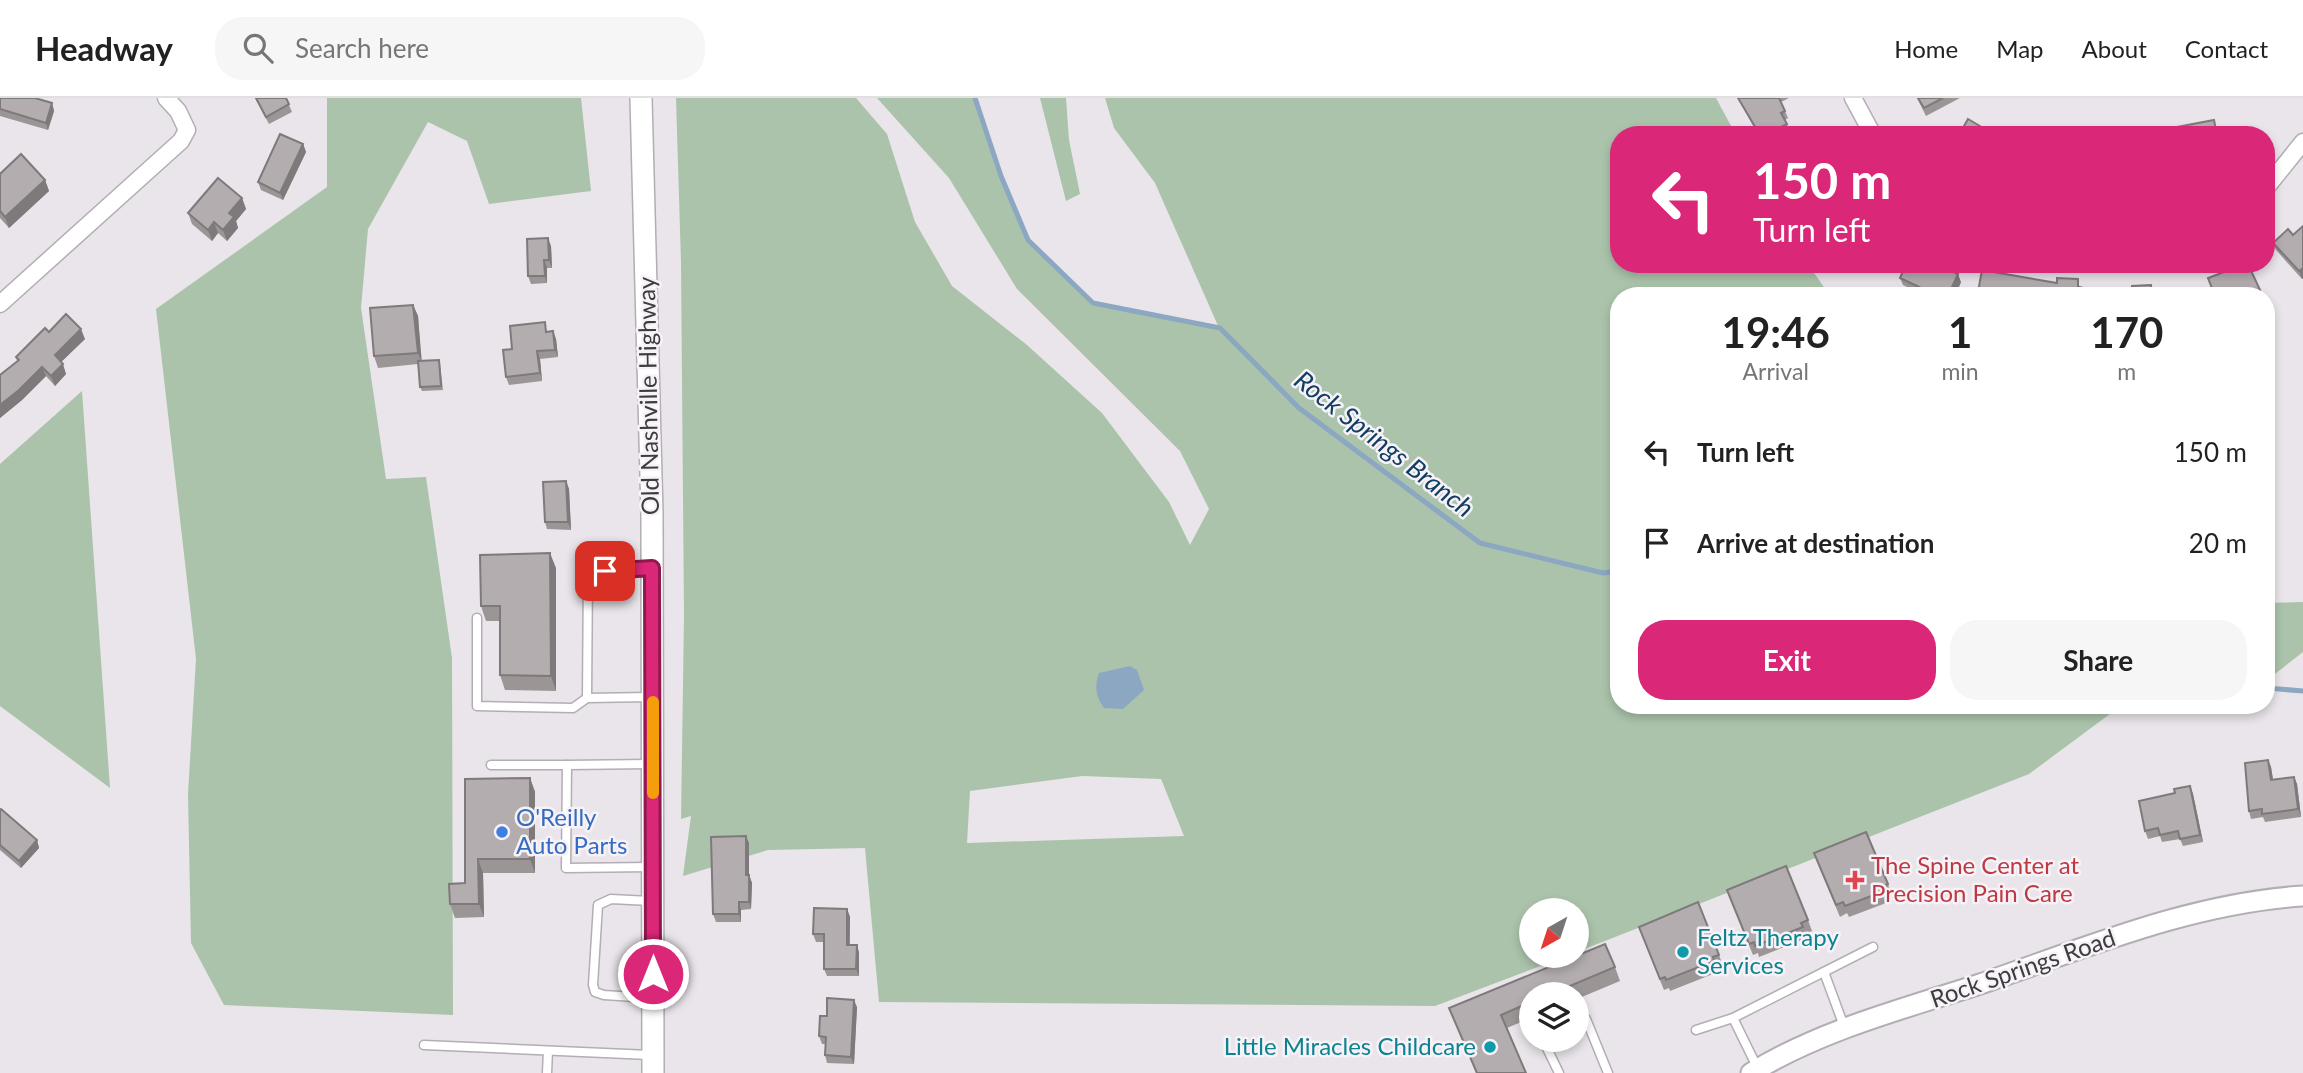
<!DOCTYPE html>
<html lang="en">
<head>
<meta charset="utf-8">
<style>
	:root { --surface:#fff; --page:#f6f6f6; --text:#222; --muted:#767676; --line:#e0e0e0; --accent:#db2777 }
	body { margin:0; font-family:Lato,sans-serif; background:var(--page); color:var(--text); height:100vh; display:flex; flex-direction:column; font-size:26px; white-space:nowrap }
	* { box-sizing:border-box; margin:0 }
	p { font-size:23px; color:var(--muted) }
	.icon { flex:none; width:38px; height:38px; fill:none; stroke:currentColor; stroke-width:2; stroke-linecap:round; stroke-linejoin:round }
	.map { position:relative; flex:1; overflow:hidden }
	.sheet { position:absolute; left:1610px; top:189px; width:665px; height:427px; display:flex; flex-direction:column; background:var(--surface); border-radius:28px; box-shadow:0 4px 10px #0003 }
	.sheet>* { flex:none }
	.top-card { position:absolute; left:1610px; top:28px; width:665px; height:147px; border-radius:28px; box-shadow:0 4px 10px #0003; background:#db2777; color:#fff; overflow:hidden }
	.needle { width:46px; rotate:219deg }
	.controls { position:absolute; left:1519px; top:800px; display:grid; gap:14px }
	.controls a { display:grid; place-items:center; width:70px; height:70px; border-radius:50%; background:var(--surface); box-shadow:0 4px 10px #0003; font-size:35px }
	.pin { position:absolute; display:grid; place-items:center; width:60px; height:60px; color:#fff; margin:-30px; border-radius:14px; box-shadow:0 4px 10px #0006 }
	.me { position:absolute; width:77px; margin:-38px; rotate:0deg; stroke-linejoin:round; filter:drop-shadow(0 0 5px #0008) }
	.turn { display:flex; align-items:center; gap:24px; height:147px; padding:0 28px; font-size:32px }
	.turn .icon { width:91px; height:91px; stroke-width:2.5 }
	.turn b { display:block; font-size:49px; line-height:60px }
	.eta { display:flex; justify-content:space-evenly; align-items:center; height:119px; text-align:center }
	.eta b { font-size:42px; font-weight:700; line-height:49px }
	.button { display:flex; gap:14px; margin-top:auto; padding:14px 28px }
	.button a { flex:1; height:80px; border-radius:28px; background:var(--accent); color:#fff; font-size:28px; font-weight:700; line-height:80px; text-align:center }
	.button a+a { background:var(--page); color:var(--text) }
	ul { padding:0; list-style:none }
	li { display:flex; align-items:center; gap:21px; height:91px; padding:0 28px }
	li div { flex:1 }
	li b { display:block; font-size:26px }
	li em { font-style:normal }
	header { display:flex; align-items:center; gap:42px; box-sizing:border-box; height:98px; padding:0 35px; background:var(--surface); border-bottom:2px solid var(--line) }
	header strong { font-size:33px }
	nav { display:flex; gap:38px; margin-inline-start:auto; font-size:24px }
	.search { width:490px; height:63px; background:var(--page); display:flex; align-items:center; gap:18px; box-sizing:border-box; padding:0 24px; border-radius:28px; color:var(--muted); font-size:26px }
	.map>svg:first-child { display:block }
	.green { fill:#abc3ab; fill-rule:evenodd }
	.water { fill:#8ca7c2 }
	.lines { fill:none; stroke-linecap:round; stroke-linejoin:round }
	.stream { stroke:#8ca7c2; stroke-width:5 }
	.service-casing { stroke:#b2aeb3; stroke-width:11 }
	.minor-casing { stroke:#b2aeb3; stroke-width:19 }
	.tertiary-casing { stroke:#b2aeb3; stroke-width:23 }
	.secondary-casing { stroke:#b2aeb3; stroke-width:24 }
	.service { stroke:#fff; stroke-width:8 }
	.minor { stroke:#fff; stroke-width:16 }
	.tertiary { stroke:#fff; stroke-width:19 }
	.secondary { stroke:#fff; stroke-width:21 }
	.wall { fill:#9b9596 }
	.shaded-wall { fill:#7e797a }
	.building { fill:#b4adaf; stroke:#7e797a; stroke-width:2 }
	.route-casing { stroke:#8e194d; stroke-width:18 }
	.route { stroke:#db2777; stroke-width:12 }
	.slow { stroke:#f59e0b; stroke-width:12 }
	.shop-dot { fill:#3f7fe0; stroke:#f6f2f8; stroke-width:2.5 }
	.health-dot { fill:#e0444e; stroke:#f6f2f8; stroke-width:2.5 }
	.culture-dot { fill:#0f9aa8; stroke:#f6f2f8; stroke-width:2.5 }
	.labels { text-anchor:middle; stroke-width:5; stroke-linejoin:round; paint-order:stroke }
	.street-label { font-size:24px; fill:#3e3c3e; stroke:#f6f2f8 }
	.shop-label { font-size:24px; fill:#366cbe; stroke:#f6f2f8; text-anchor:start }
	.health-label { font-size:24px; fill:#be3a42; stroke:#f6f2f8; text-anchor:start }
	.culture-label { font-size:24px; fill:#0d838f; stroke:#f6f2f8; text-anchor:start }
	.water-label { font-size:26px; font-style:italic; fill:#113d62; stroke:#f6f2f8 }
</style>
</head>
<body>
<header>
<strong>Headway</strong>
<div class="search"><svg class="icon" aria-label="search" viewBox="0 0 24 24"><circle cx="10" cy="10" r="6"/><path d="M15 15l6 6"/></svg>Search here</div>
<nav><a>Home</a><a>Map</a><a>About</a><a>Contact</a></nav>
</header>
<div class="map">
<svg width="2303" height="975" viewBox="0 0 2303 975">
	<rect width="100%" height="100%" fill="#e9e5ea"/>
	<g class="green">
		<polygon points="327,0 581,0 591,93 489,106 467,43 428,24 368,131 361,210 386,381 426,379 452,560 453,917 224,907 191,845 188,696 196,561 156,211 327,89"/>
		<path d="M676,0H856L887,36L915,124L952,188L1027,247L1102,315L1169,404L1190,447L1209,411L1180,353L1017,191L949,80L877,0H975L1001,78L1028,142L1093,205L1219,230L1155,85L1114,30L1105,0H1716L1736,37H1619V166H1808L1830,198H1619V607H2122L2029,676L1577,854V812H1531V858H1567L1435,908L879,904L865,750L768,752L683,778L691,718L681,721L684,518L681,164ZM1082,678L1161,681L1184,738L967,745L970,693Z"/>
		<polygon points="1040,0 1066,0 1069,42 1080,96 1066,103"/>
		<polygon points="82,293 110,690 0,608 0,366"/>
		<polygon points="2303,504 2303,554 2266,583 2266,505"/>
	</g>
	<path class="water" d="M1130,568L1137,572L1144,592L1123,611L1104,610C1096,600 1094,587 1099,575Z"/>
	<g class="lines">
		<g class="stream">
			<polyline points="975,0 1001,78 1028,142 1093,205 1220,230 1299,310 1480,445 1603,475 1619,473"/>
			<polyline points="2266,590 2303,593"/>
		</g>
		<defs>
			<g id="service">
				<polyline points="477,520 477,608 573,610 587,600 650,599"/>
				<polyline points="587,600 588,474 651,470"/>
				<polyline points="650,666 567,667 566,770 650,769"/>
				<polyline points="491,667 567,667"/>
				<polyline points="1824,874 1845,931"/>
				<polyline points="650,900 604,897 595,894 593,887 598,807 611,801 650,803"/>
				<polyline points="1577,918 1582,917 1586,921 1608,975"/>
				<polyline points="1733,920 1873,849"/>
				<polyline points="1696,932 1733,920 1758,971"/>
				<polyline points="1543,942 1559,975"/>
				<polyline points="424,947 650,957"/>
				<polyline points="547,975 548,953"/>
			</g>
			<g id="minor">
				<polyline points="1853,0 1873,37"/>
				<polyline points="2266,90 2303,44"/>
				<polyline points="0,206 181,43 187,32 178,13 166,0"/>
			</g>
			<path id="tertiary" d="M1751,975C1821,932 1903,911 1980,886C2085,850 2191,805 2303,798"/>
			<polyline id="secondary" points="641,0 652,416 653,975"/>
		</defs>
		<use href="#service" class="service-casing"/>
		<use href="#minor" class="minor-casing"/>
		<use href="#tertiary" class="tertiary-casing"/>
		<use href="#secondary" class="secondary-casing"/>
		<use href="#service" class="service"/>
		<use href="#minor" class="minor"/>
		<use href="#tertiary" class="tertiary"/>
		<use href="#secondary" class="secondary"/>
	</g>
	<g class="wall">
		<polygon points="0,0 52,5 54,13 48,32 0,18"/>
		<polygon points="255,0 286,0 292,14 269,26"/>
		<polygon points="1738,0 1789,0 1781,4 1788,20 1785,22 1790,33 1783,37 1758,37"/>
		<polygon points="1917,0 1960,0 1926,18"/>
		<polygon points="303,46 306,54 283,102 261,92 258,84"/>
		<polygon points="0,76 45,82 49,93 9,130 0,120"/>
		<polygon points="242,100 246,111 236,123 238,130 227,143 218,135 212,143 192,126 188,115"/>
		<polygon points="2303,128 2303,180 2302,181 2276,152 2273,145 2293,137"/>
		<polygon points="551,148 552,170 547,170 547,185 531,186 528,178"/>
		<polygon points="2248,166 2262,198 2215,198"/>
		<polygon points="1900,180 1961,184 1955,198 1925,198 1903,187"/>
		<polygon points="2057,185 2081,188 2081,190 2109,198 1979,198 1978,194"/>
		<polygon points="413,207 418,218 421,263 440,265 443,292 422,293 420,289 418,266 378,270 374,258"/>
		<polygon points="553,233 556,241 558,259 540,261 542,283 509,287 506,279 512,251 548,234"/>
		<polygon points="49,234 85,241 61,264 66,276 55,288 46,278 22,302 0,320 0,277 17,263 16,259"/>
		<polygon points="566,383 569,391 571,432 547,431 545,424"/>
		<polygon points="556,470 556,593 505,592 500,577 500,523 486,523 481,508"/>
		<polygon points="2268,662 2271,669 2273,681 2294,679 2297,686 2301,719 2265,724 2263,719 2251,721 2249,713"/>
		<polygon points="530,680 535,694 535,775 483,775 484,819 455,820 450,806 465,785 465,681"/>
		<polygon points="2190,688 2193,696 2203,744 2183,748 2180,741 2162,744 2160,738 2148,741 2145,733 2175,695"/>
		<polygon points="0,712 37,742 39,750 21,770 0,752"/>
		<polygon points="749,745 749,777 752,785 751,811 741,812 741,824 716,824 713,816"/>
		<polygon points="1818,766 1888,786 1892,797 1884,800 1886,805 1849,819 1847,815 1840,819"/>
		<polygon points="1731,803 1808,822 1812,833 1805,836 1807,840 1759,859 1758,855 1753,857"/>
		<polygon points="847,811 850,819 850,847 857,847 859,855 859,878 827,878 824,871 824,844 816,844 813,836"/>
		<polygon points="1643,840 1719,857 1723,868 1717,870 1718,874 1670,893 1669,890 1664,892"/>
		<polygon points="1615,869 1620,883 1577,901 1577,896 1531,896 1531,920 1507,930 1526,975 1476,975 1449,910"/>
		<polygon points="857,909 854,966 827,965 825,957 825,946 822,946 819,938 827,918"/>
	</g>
	<g class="shaded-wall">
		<polygon points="52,5 54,13 48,32 46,25"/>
		<polygon points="303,46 306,54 283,102 280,95"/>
		<polygon points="45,82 49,93 9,130 5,119"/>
		<polygon points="242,100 246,111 236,123 238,130 227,143 223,132 229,115"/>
		<polygon points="214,124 218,135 212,143 208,132"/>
		<polygon points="548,140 551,148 552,170 549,162"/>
		<polygon points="544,162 547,170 547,185 545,178"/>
		<polygon points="2303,170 2303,180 2302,181 2299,173"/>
		<polygon points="1958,176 1961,184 1955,198 1948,198"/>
		<polygon points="413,207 418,218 422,266 418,255"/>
		<polygon points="81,231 85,241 58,267 55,257"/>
		<polygon points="553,233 556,241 558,259 555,252"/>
		<polygon points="537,253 540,261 542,283 540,275"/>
		<polygon points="63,266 66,276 55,288 51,278"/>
		<polygon points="42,269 46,278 22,302 0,320 0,307"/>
		<polygon points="566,383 569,391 571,432 568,424"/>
		<polygon points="550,455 556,470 556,593 551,578"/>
		<polygon points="2268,662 2271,669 2274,689 2271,682"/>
		<polygon points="2294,679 2297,686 2301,719 2298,711"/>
		<polygon points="530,680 535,694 535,775 530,761"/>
		<polygon points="2190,688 2193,696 2203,744 2200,737"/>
		<polygon points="746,738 749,745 749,781 749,777 752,785 751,811 749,804 746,777"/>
		<polygon points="37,742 39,750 21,770 19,763"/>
		<polygon points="478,761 483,775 484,819 479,806"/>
		<polygon points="739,804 741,812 741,824 739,816"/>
		<polygon points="847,811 850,819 849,855 847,847"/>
		<polygon points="857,847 859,855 859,878 856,871"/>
		<polygon points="854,902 857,909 854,966 851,959"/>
	</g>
	<g class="building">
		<polygon points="0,0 35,0 52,5 46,25 0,11"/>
		<polygon points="256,0 286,0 289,6 266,19"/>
		<polygon points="1738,0 1779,0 1785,13 1781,15 1787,26 1765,37 1760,37"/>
		<polygon points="1918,0 1943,0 1924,10"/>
		<polygon points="1968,21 1995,37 1959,37"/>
		<polygon points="2214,22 2217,37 2167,37 2166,31"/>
		<polygon points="2037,29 2052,31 2051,33 2085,36 2085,37 2036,37"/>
		<polygon points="2114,31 2154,34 2154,37 2113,37"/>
		<polygon points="280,36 303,46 280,95 258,84"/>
		<polygon points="21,56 45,82 5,119 0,113 0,76"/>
		<polygon points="218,80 242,100 229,115 234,119 223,132 214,124 208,132 188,115"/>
		<polygon points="2303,128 2303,170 2299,173 2273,145 2288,131 2293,137"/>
		<polygon points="548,140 549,162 544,162 545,178 528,178 527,141"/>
		<polygon points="1906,166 1943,166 1948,169 1947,171 1958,176 1948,198 1938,198 1900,180"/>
		<polygon points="2245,166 2248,166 2260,192 2247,198 2215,198 2208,180"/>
		<polygon points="1982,172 2057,185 2057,180 2078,181 2078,189 2107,194 2107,198 1997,198 1978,194"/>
		<polygon points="2151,187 2152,198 2132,198 2132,188"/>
		<polygon points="413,207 418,255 374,258 370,210"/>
		<polygon points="66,216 81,231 55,257 63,266 51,278 42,269 19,292 0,307 0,277 19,262 16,259 45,230 49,234"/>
		<polygon points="545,224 546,234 553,233 555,252 537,253 540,275 506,279 503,252 512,251 510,228"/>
		<polygon points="439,262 441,288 420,289 418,263"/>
		<polygon points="566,383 568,424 545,424 543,384"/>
		<polygon points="550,455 551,578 500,577 500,508 481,508 480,457"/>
		<polygon points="2268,662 2271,682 2294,679 2298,711 2262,716 2262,711 2249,713 2245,665"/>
		<polygon points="530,680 530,761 478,761 479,806 450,806 449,786 465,785 465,681"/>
		<polygon points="2190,688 2200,737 2180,741 2178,733 2160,737 2158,730 2145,733 2139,703 2175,695 2174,691"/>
		<polygon points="1,711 37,742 19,763 0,747 0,712"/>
		<polygon points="1866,734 1888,786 1880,789 1882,794 1845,808 1843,804 1836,807 1814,755"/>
		<polygon points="746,738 746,777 749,777 749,804 739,804 739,816 713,816 711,739"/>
		<polygon points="1786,768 1808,822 1801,825 1803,829 1755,848 1754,844 1749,846 1727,792"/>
		<polygon points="1698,804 1719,857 1713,859 1714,863 1666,882 1665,879 1660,881 1639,829"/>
		<polygon points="814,810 847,811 847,847 857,847 856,871 824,871 824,836 813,836"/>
		<polygon points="1605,846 1615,869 1551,896 1531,896 1531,904 1501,917 1526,975 1477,975 1449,910"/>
		<polygon points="827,900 854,902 851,959 825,957 826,939 819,938 820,918 827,918"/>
	</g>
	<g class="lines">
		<defs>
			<polyline id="route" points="605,473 652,470 653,876"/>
		</defs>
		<use href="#route" class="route-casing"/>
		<use href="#route" class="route"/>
		<polyline class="slow" points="653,604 653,695"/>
	</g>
	<circle class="shop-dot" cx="502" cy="734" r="7"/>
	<path class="health-dot" d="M1851.5 771.5h7v7h7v7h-7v7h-7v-7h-7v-7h7z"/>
	<g class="culture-dot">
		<circle cx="1683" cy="854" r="7"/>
		<circle cx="1490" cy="949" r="7"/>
	</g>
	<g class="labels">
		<g class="street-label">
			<text transform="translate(649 298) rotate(-91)" y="8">Old Nashville Highway</text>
			<text transform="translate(2023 871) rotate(-19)" y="8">Rock Springs Road</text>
		</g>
		<g class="shop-label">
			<text x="516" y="728">O'Reilly<tspan x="516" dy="28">Auto Parts</tspan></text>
		</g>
		<g class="health-label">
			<text x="1871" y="776">The Spine Center at<tspan x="1871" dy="28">Precision Pain Care</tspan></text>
		</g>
		<g class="culture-label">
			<text x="1697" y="848">Feltz Therapy<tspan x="1697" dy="28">Services</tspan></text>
			<text x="1476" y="957" text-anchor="end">Little Miracles Childcare</text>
		</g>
		<g class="water-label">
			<text transform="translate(1384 346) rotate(38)" y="9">Rock Springs Branch</text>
		</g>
	</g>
</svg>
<div class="controls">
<a><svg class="needle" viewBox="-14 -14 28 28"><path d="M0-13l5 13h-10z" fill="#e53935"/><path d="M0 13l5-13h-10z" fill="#767676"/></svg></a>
<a><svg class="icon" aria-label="layers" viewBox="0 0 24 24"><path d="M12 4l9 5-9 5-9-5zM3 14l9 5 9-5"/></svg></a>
</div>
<div class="pin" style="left:605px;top:473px;background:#d93025"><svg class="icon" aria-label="arrive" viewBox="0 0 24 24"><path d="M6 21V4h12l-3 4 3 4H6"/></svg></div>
<svg class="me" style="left:653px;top:876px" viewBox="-20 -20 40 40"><circle r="17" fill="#db2777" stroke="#fff" stroke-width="3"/><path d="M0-11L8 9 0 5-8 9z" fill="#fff"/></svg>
<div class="top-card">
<div class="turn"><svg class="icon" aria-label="left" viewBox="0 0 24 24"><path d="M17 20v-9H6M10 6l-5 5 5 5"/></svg><div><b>150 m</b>Turn left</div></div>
</div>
<section class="sheet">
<div class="eta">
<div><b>19:46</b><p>Arrival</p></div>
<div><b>1</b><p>min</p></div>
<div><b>170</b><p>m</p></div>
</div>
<ul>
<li><svg class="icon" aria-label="left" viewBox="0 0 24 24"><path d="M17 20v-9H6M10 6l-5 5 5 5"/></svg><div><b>Turn left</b></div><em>150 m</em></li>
<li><svg class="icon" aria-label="arrive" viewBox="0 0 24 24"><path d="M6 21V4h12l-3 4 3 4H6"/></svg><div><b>Arrive at destination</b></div><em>20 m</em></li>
</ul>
<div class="button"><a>Exit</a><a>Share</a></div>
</section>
</div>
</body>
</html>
